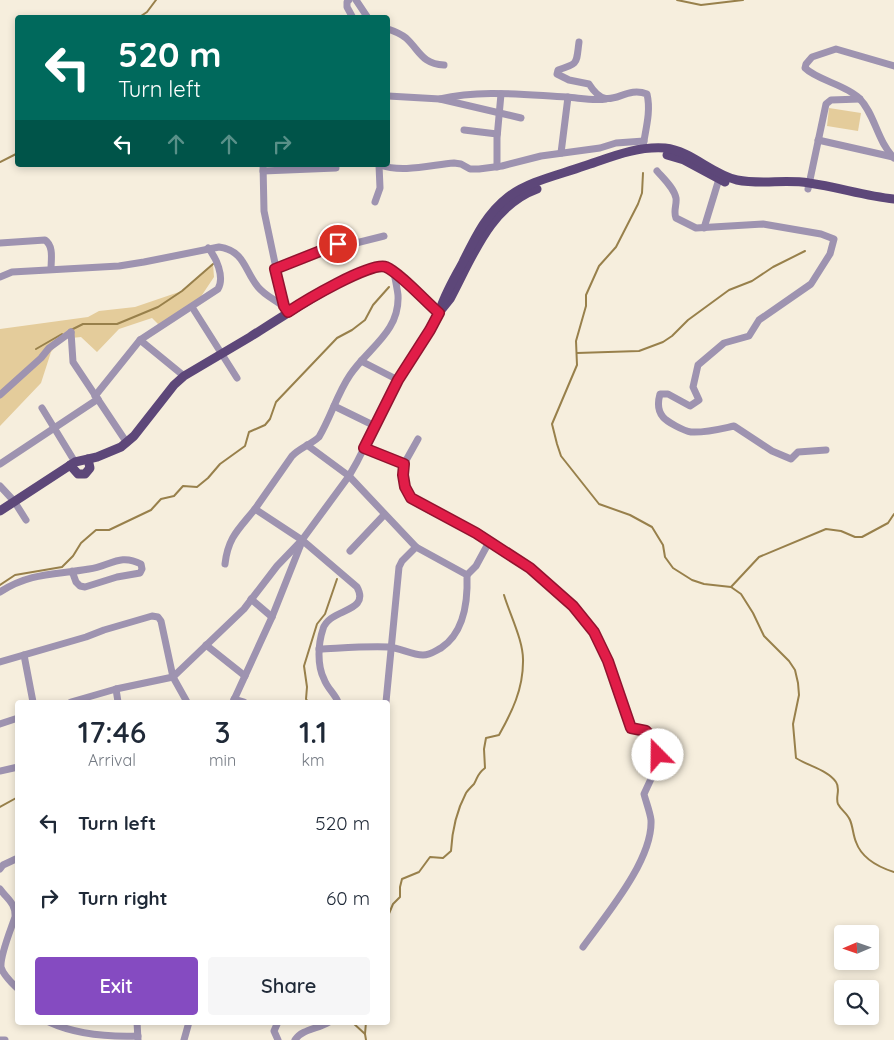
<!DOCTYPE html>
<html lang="en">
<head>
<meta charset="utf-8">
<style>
	:root { --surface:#fff; --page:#f6f6f7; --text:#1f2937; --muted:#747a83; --accent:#854bc1 }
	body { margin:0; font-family:Quicksand,sans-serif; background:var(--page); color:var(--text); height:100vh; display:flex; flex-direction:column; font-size:19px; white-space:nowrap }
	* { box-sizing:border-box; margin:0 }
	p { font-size:16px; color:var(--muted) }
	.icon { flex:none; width:28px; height:28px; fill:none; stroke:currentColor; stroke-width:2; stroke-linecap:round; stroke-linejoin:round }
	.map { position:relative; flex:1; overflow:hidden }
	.details { position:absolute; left:15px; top:700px; width:375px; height:325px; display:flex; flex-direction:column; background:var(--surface); border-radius:5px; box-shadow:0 2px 8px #0003 }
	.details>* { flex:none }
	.hud { position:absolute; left:15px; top:15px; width:375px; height:152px; border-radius:5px; box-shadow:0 2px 8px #0003; background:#00695c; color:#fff; overflow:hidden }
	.needle { width:32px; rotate:268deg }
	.fabs { position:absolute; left:834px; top:925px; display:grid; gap:10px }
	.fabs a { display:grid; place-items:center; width:45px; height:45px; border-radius:5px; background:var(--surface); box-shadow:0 2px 8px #0003; font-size:25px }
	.pin { position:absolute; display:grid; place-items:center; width:42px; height:42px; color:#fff; margin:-21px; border:2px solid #fff; border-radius:50%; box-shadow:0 1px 5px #0007 }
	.me { position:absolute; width:55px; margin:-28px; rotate:338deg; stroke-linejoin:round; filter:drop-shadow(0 0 4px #0008) }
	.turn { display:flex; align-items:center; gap:18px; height:105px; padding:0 20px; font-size:22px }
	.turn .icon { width:65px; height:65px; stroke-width:2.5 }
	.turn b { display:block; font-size:35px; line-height:42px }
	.lanes { display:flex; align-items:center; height:48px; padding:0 20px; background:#0003; justify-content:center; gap:25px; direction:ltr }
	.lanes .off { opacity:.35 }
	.eta { display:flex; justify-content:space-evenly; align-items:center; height:85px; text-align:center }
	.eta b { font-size:30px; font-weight:600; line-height:35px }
	.cta { display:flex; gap:10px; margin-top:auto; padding:10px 20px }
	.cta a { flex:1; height:58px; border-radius:5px; background:var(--accent); color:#fff; font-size:20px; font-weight:600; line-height:58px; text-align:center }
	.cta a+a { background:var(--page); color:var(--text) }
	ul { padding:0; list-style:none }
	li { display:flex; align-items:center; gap:15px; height:75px; padding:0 20px }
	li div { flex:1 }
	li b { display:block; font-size:19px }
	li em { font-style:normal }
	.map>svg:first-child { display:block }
	.green { fill:#e4cc9b }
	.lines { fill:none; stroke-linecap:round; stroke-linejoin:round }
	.stream { stroke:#98804b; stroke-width:2 }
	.minor { stroke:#9e93b0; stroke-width:7 }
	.major { stroke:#5d4779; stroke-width:9 }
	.route-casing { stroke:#92132f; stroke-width:12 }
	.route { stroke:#e11d48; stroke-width:9 }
</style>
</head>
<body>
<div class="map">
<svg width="894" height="1040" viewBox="0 0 894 1040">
	<rect width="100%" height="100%" fill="#f6eedd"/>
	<g class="green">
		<polygon points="829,108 861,113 858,131 827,126"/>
		<polygon points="213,264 214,277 200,298 160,326 152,318 119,329 97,352 81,337 62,339 51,352 41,383 0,426 0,329 88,317 99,311 135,307 182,291"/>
	</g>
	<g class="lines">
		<g class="stream">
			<polyline points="677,0 701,5 743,0"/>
			<polyline points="138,18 147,12 156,0"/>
			<polyline points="0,162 18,153"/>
			<path d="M643,173L642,193L638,204L616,247L599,266L586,295V306L576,341L577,365L552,424L557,444L561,456L599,504L630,515L652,527L663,545L665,557L673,568L692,580L704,584L731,587L741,594L753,613L764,636L789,661L795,670L798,683L799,695L793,724L796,758C808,766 828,770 836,782C841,789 835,797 838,804C841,810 847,813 850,820C853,827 853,835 856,842C862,859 878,867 894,872"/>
			<polyline points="71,330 83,324 117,324 158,307 182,291 213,264"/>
			<polyline points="36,349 62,334"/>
			<polyline points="577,353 639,351 663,342 672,336 688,320 729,290 752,281 773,267 805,251"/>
			<polyline points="0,585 15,575 62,567 73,556 81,543 96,530 109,530 151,510 161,499 174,496 183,486 197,487 208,478 220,464 245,446 249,432 265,425 270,419 276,402 337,338 352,330 365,320 373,305 389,287"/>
			<polyline points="731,587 759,557 826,529 841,531 855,537 862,537 888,523 894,514"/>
			<polyline points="308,702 306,699 307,687 304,666 317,624 325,614 337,579"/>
			<polyline points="0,807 18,797"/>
			<path d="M388,916L393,904L400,897V887L402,879L419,872L430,857L443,858L451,851C452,832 457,810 466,793C468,790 471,787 474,784C478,777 477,774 485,768L484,749L486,738L499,735C512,712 523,689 523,662C524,642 510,615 504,595"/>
			<polyline points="352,1022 365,1034"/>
			<polyline points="366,1022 365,1034 366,1040"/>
		</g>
		<g class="minor">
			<polyline points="349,0 347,2 347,7 353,18"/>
			<polyline points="356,0 368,18"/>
			<path d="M388,29C394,31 401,34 406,38C420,51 422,64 444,65"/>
			<path d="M579,42C576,64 579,63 558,70L557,74L569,80L589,84C609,116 622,84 647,94C651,111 646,128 643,146"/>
			<path d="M894,66L836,49L812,57L806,64L805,68C817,80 846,85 859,98C875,114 877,141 894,158"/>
			<polyline points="388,96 440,99 521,118"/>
			<path d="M440,99C481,89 526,95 567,97C580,98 593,101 606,99"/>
			<polyline points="464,130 497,134"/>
			<polyline points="818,140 893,157"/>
			<polyline points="561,153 568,97"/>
			<polyline points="263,165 264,211 284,306"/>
			<path d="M380,165C402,173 431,165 454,163L461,164L470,169H479L502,166L541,156L600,148L616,143L644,141"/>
			<polyline points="497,167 497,138 501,94"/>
			<polyline points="263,171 336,168"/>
			<path d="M657,171C664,179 674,188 676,198C677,205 673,211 676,218L696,228L763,224L821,234L834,239L830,254L811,284L759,320L749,336L724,343L698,365L693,387L699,400L690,406L668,394H660C658,401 657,410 663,417C667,422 684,431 691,432C705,433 720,429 734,426L772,451L791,459L798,452L826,450"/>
			<polyline points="808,189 826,104 831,100 860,99"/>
			<polyline points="375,202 380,188 379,165"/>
			<polyline points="704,228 719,179"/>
			<path d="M0,243L45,240C54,246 51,260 51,269"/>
			<polyline points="275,269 338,244 356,243 384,236"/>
			<path d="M0,277L12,272L119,266L144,262L219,247C245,251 244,270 258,287C267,298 280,301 289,312"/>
			<polyline points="192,307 237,378"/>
			<polyline points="71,332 73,362 127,443"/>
			<polyline points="140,340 184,376"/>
			<polyline points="361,361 398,380"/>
			<polyline points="0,395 41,358 49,348 71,332"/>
			<path d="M95,396L140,340L218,289C225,277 216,257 208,248"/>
			<polyline points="334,406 375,426"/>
			<polyline points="42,408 75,462"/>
			<polyline points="307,445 349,476 416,547 402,561 399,567 386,702"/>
			<polyline points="364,448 404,464 418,439"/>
			<polyline points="0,464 98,399"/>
			<path d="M404,464C403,476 403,487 410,497C419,508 462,525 476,533C508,553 548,578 573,606C605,639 617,685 631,728L646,731L659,745L657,766L644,794C646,802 650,812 651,820C653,860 606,915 583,947"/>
			<polyline points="0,486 14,501 26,520"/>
			<polyline points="350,551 384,515"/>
			<path d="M225,564C228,537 239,529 255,509"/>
			<polyline points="467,575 476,566 489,542"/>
			<path d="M0,592C31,572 55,575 89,569C110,566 120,553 141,564L142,569L140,573L117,577L85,587L80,586L76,582L72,571"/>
			<polyline points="251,599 272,617"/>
			<polyline points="206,645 245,676"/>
			<path d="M319,649C342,648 366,646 389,647C400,648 412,655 423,655C430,655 435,651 441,648C464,633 468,602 467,575L416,547"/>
			<polyline points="24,655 33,702"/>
			<polyline points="0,662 86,637 104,630 152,616 158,617 161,621 173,677 187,702"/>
			<polyline points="116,689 118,702"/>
			<polyline points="234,699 244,702"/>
			<polyline points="71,702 116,689 173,677 244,609 277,566 302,540 349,476 357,462 398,380 430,330 439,313"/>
			<polyline points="233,702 272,617 301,544"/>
			<path d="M338,702C335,694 327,688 324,679C317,665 318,644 323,629C329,608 371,613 357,587L302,540L255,509L292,456C300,448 310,445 319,437C331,417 337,394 350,375C368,348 400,332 398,295C397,287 395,279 394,272"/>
			<polyline points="0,724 18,718"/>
			<polyline points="0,771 18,767"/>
			<polyline points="0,869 3,865 18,858"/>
			<path d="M0,889C7,899 16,903 15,917C11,929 0,955 1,967C3,975 12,983 18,989"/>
			<path d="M49,1022C75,1034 109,1037 138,1036"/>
			<polyline points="137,1022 138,1040"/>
			<polyline points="0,1040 5,1040"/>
			<polyline points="184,1040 189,1022"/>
			<polyline points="278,1040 274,1031 278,1022"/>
			<path d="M295,1040C302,1029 318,1029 329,1022"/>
		</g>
		<g class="major">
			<polyline points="667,155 684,160 725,182"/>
			<path d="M442,309L450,299C472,258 490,206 537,189"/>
			<path d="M439,313C444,295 454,279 463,262C475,238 486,214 508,197C529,181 559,175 584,166C611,157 636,146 665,148C692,151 711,174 737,180C761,185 785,179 809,183C838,187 865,196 894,199"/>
			<polyline points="70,465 78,474 85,474 90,468 88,459"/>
			<path d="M0,511L75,462L97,457L121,447L134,436L174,385L184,376C206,363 228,350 250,337C271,324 365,261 384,266C397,270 427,302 439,313"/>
		</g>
	</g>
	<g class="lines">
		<defs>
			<path id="route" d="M338,244L275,269L284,306L288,312C303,302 371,261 386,267C400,273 426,302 439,313L430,330L398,380L364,448L404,464L403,475L405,487L411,498L476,533L530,568L573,606L594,632L608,661L631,728L646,731L659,745L658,755"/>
		</defs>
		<use href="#route" class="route-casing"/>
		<use href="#route" class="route"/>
	</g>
</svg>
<div class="fabs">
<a><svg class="needle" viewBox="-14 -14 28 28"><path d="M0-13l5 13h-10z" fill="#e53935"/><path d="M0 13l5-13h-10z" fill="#747a83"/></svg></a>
<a><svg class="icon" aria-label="search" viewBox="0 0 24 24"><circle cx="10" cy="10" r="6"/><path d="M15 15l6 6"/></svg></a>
</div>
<div class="pin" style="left:338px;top:244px;background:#d93025"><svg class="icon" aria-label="arrive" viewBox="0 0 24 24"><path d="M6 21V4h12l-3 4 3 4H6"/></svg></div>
<svg class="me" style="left:658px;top:755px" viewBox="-20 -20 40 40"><circle r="19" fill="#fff"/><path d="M0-13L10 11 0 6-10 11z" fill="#e11d48"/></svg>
<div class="hud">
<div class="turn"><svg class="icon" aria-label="left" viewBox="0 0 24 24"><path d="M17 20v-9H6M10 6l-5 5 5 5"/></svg><div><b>520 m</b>Turn left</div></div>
<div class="lanes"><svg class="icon" aria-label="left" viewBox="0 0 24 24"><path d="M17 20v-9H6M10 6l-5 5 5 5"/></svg><svg class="icon off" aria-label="ahead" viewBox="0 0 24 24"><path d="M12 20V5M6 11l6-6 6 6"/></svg><svg class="icon off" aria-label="ahead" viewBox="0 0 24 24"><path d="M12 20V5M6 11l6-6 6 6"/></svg><svg class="icon off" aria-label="right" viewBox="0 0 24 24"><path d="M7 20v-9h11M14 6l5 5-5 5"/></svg></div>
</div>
<section class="details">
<div class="eta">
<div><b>17:46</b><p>Arrival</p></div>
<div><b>3</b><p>min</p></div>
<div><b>1.1</b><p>km</p></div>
</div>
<ul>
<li><svg class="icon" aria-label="left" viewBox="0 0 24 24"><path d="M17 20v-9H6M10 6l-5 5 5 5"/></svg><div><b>Turn left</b></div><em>520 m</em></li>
<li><svg class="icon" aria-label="right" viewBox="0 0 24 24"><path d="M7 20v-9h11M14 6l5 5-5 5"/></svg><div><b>Turn right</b></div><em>60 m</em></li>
</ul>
<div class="cta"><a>Exit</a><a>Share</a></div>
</section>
</div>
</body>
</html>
